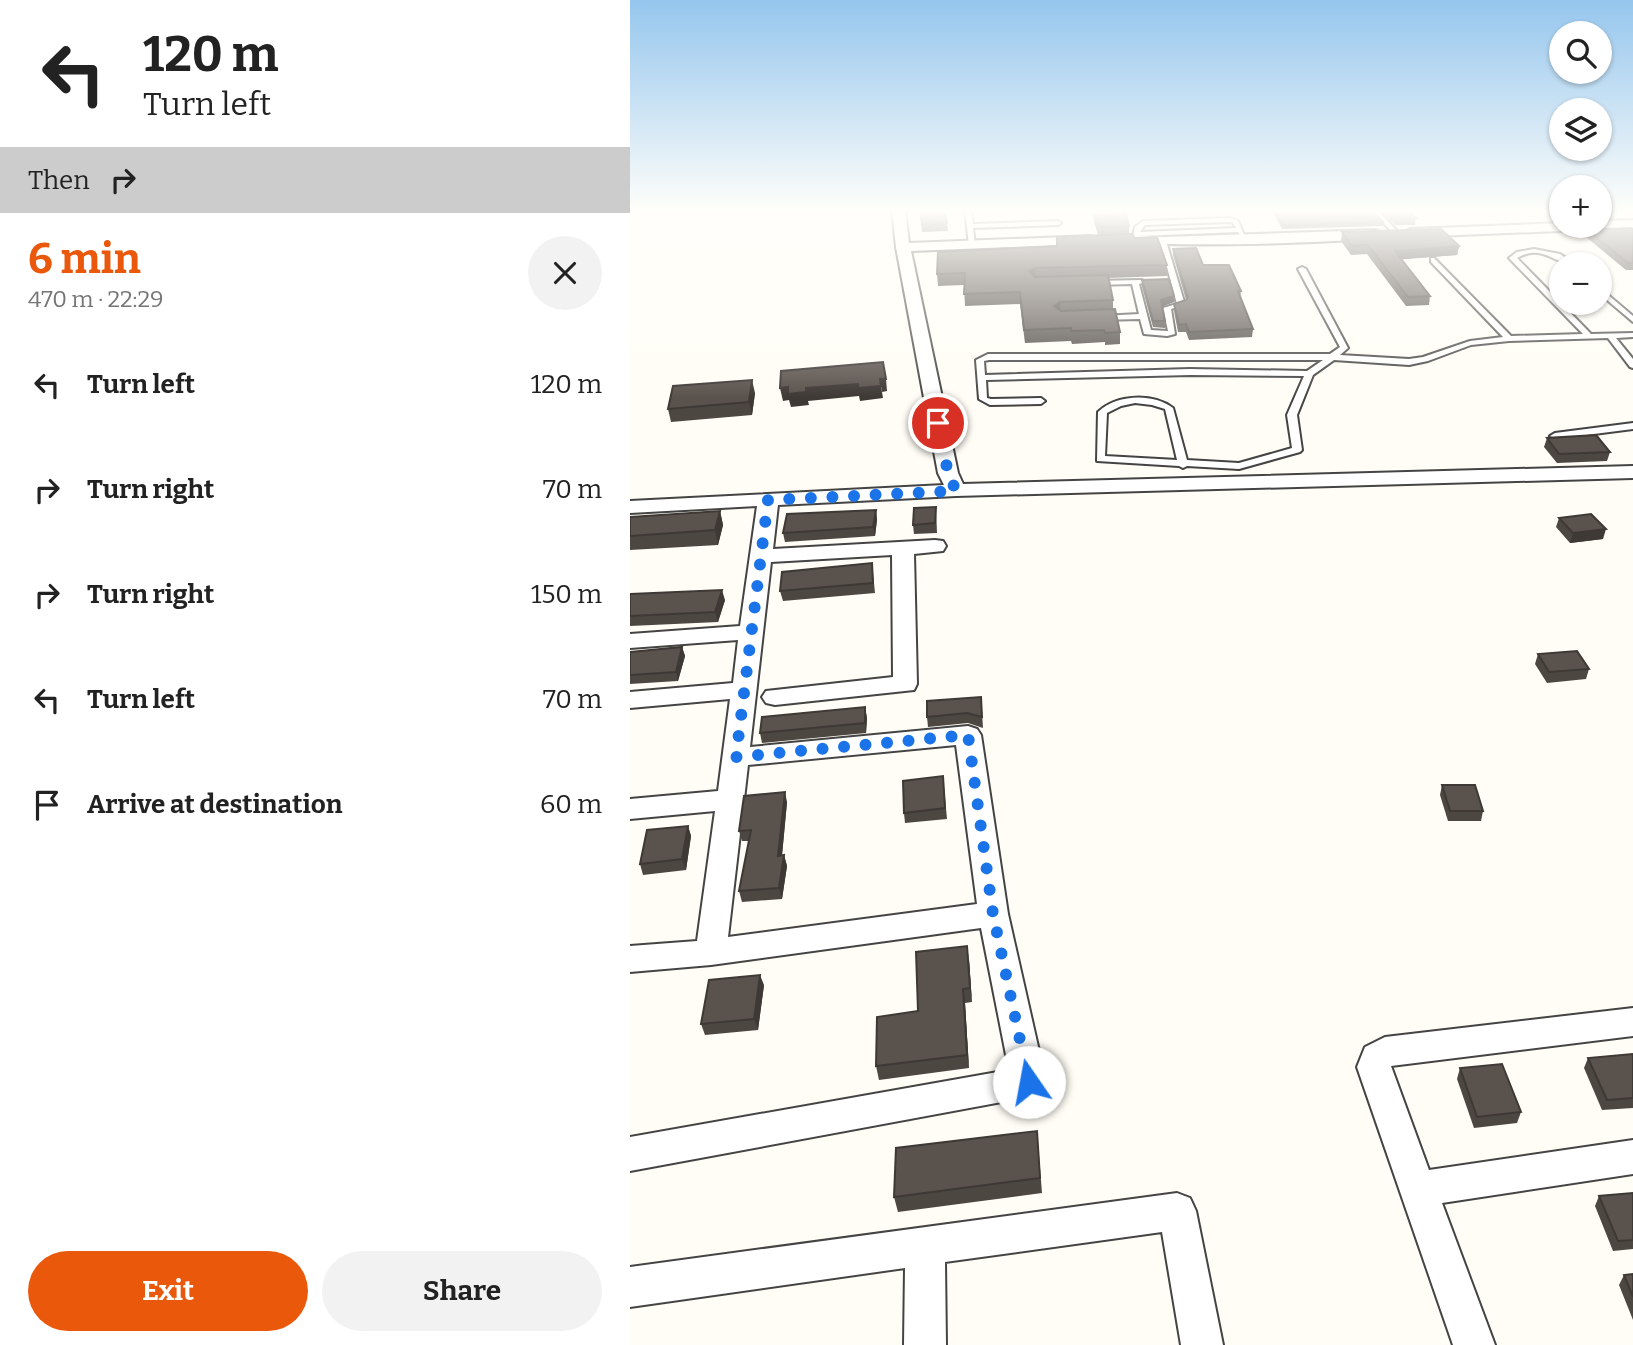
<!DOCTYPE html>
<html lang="en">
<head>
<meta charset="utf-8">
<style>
	:root { --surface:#fff; --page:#f2f2f2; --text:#222; --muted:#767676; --accent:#ea580c }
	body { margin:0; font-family:Bitter,serif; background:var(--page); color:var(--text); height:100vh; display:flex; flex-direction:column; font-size:26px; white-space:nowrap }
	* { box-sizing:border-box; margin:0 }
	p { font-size:23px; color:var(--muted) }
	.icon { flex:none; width:38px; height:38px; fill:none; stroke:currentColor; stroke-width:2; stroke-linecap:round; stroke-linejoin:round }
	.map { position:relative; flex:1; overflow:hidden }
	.details { display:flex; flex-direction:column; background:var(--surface); width:630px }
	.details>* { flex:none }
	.banner { background:#fff; color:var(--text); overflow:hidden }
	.tools { position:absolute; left:919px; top:21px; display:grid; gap:14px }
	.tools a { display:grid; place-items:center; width:63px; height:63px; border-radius:50%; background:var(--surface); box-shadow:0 2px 5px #0004; font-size:35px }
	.pin { position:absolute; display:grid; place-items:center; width:60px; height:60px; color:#fff; margin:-30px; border:4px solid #fff; border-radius:50%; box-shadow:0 2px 7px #0007 }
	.me { position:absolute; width:77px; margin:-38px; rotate:348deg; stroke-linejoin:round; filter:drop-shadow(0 0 5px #0008) }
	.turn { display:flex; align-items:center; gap:24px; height:147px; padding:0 28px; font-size:32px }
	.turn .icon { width:91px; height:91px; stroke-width:2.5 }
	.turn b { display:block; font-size:49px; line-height:60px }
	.then { display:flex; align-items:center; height:66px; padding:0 28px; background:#0003; gap:14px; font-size:26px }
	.round { display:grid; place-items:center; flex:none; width:74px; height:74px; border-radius:37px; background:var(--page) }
	.summary { display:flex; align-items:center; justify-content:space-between; height:119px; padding:0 28px }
	h1 { font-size:42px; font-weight:700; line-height:52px; color:var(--accent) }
	.action { display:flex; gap:14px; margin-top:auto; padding:14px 28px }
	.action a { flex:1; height:80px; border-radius:42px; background:var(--accent); color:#fff; font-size:28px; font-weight:700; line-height:80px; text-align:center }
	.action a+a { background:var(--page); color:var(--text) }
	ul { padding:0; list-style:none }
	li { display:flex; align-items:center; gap:21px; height:105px; padding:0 28px }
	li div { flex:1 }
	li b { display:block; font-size:26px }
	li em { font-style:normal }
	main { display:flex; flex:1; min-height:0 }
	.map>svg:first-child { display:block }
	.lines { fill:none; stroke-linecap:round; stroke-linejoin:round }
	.lane-casing { stroke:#444; stroke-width:4 }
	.street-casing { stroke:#444; stroke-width:4 }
	.lane { fill:#fff; fill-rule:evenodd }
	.street { fill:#fff; fill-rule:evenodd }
	.wall { fill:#4d4742 }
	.shaded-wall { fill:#3f3936 }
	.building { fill:#5a524d; stroke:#3f3936; stroke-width:2 }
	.route { stroke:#1a73e8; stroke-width:12; stroke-dasharray:0 21.6 }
</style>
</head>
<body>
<main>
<section class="details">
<div class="banner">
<div class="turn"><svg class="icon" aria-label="left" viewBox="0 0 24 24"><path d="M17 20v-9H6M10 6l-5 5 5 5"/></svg><div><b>120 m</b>Turn left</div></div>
<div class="then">Then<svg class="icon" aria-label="right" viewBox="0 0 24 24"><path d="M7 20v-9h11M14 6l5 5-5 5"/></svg></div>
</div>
<div class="summary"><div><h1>6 min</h1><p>470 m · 22:29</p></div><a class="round"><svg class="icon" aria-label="close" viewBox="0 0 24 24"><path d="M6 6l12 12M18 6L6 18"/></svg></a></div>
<ul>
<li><svg class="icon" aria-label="left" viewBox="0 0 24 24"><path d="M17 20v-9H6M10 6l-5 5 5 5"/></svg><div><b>Turn left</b></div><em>120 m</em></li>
<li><svg class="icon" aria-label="right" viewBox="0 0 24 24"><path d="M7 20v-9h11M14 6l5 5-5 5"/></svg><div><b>Turn right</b></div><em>70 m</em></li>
<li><svg class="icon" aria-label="right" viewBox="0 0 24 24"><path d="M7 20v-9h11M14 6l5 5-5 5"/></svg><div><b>Turn right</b></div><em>150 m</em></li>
<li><svg class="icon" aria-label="left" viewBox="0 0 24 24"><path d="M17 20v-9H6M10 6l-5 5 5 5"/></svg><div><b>Turn left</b></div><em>70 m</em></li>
<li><svg class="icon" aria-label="arrive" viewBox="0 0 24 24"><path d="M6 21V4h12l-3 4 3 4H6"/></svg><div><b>Arrive at destination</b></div><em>60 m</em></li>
</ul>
<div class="action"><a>Exit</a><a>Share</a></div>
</section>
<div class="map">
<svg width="1003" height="1345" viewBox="0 0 1003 1345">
	<rect width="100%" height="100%" fill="#fffdf5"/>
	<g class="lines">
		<defs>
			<g id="lane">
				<polygon points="335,210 341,210 343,224 428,221 431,223 428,225 343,228 345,245 342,247 339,245"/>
				<polygon points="642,210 747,210 770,234 765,235 745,214 645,212"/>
				<path d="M600,218L608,221L616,239H612L608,232L509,236L507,240L502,239L505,227L513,221ZM599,222L603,223L606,228L510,232L515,225Z"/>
				<polygon points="533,239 536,241 555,305 541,309 545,334 537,336 514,334 510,319 468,320 468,316 471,316 509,314 502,284 464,285 461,285 461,281 512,280 516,282 509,284 521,330 538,331 533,308 547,304 530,241"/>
				<path d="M904,249L930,254L945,264C923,265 914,243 887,258L961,334L1003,333V337L986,338L1003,359V368L1000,367L978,338L879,341L841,345L798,361L779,365L704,360L683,375L667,415L672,450L670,452L609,469L557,466L553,468L549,466L467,461L468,412C487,394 523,393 543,408L557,460L609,463L662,448L657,415L674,376L560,375L356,380L357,398L361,399L411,398L415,401L411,404L360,405L349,399L346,360L358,354H700L710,347L668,269L672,267L676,269L718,348L710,355L779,359L793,357L840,341L873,337L801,262V258H804L881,336L953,334L879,258L887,252ZM359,360H693L677,371L560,369L355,375L354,361ZM505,403L522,405L535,409L547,460L475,456L477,413L491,406Z"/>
				<polygon points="970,288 1003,316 1003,322 970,294"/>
				<polygon points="1003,423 1003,429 925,439 920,436 925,433"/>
			</g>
			<g id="street">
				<path d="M262,210H275L279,243L461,236L468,240L461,244L281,251L328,473L333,484L1003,466V478L326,496L148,505L143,549L305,540L313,541L316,546L313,551L284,554L287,684L284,690L145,705L136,703L132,697L136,691L263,677L262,555L141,562L120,747L338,726L347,729L351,735L378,914L416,1082L411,1093L399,1097L0,1171V1137L379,1070L351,928L81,965L0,972V946L67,941L85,811L0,819V799L88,791L100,699L0,708V692L103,683L108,640L0,648V634L110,626L127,506L0,513V501L314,485L308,473L266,247ZM326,745L347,904L98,937L118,765Z"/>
				<polygon points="1003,220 1003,228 780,237 773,233 780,229 931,223 931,226 970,226 970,221"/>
				<path d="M744,230L749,231V237C723,243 501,249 490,239L497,235L533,237Z"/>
				<polygon points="1003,1008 1003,1036 761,1066 799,1170 1003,1140 1003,1174 812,1203 865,1345 823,1345 727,1067 735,1047 755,1037"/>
				<polygon points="547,1193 560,1198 566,1211 593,1345 551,1345 532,1232 315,1262 316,1345 274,1345 275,1268 0,1307 0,1267"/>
			</g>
		</defs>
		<use href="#lane" class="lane-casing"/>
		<use href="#street" class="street-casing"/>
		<use href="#lane" class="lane"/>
		<use href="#street" class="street"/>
	</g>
	<g class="wall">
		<polygon points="290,210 315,210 318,231 292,232"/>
		<polygon points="750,210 779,210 786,218 785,225 765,225"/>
		<polygon points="644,211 753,222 753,226 652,229 644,214"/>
		<polygon points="464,215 499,226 499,234 468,235 464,222"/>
		<polygon points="1003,229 1003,270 996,270 956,237 957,230"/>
		<polygon points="712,232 829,246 827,255 771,259 800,296 799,305 776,306 737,254 721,255 711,241"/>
		<polygon points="504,238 537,265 537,276 478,278 483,300 483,309 490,332 490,344 475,345 475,342 442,344 441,341 395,343 390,304 335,306 334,285 308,286 307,274 427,246"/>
		<polygon points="543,249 573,265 611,291 610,298 623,329 622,337 559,340 556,332 548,332 544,311 544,304 556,300 543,255"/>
		<polygon points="512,280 544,296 544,302 532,306 535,321 535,328 523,327 512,287"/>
		<polygon points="125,393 122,415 41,422 38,409"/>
		<polygon points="917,438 980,452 977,461 927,463 914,447"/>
		<polygon points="306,507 307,533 284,534 283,525"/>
		<polygon points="246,510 247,520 245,536 155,542 153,533"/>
		<polygon points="90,511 93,525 88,545 0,550 0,517"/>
		<polygon points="929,518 973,539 940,543 926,527"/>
		<polygon points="242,563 245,593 153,601 150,591"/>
		<polygon points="0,594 95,600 88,622 0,626"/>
		<polygon points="52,647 55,656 48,681 0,684 0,652"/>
		<polygon points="908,654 959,669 956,679 917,683 905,664"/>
		<polygon points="351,697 353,728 338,723 298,727 297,717"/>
		<polygon points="235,707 237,718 236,733 132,743 130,733"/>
		<polygon points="313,776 317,819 275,823 274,813"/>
		<polygon points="812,785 853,811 851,821 818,821 810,795"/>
		<polygon points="157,802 152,855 154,855 157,866 152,899 112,902 109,891 119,841 112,841 109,831"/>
		<polygon points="58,826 61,836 56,870 13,875 10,864"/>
		<polygon points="339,960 342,1002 335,1003 339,1068 249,1080 246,1066 288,1011"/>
		<polygon points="134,985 128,1030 75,1035 71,1024"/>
		<polygon points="1003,1054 1003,1108 972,1110 954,1068 958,1058"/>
		<polygon points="830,1068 891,1112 887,1123 844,1128 827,1079"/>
		<polygon points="407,1131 412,1193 268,1212 264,1197"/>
		<polygon points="1003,1193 1003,1249 983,1251 965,1206 969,1196"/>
		<polygon points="1003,1274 1003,1320 989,1285 994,1275"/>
	</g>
	<g class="shaded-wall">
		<polygon points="829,246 827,255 764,260 765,251"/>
		<polygon points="405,268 406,279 399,271"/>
		<polygon points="544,296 544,302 531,307 531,300"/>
		<polygon points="430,302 431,314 424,306"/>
		<polygon points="250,379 256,379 257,391 252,392"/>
		<polygon points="122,380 125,393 122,415 119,402"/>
		<polygon points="228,384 251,386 253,398 230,401 229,396 178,401 179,405 161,407 159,400 153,401 150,388 176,388"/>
		<polygon points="246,510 247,520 245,536 243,527"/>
		<polygon points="90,511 93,525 88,545 85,530"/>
		<polygon points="976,529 973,539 940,543 943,533"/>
		<polygon points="92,590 95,600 88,622 85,612"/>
		<polygon points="52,647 55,656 48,681 46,672"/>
		<polygon points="235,707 237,718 236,733 235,723"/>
		<polygon points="155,792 157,802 151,866 148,856"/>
		<polygon points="58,826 61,836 56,870 52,859"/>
		<polygon points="154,855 157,866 152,899 149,888"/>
		<polygon points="337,946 339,960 342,1002 340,988"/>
		<polygon points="130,975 134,985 128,1030 124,1019"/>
		<polygon points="333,989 335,1003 339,1068 337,1055"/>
	</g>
	<g class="building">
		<polygon points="290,210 315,210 317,223 292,225"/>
		<polygon points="758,210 779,210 786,218 766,218"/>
		<polygon points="644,211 744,213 753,222 653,225"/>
		<polygon points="496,214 499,226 468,227 464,215"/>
		<polygon points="1001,228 1003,229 1003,263 998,263 957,230"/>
		<polygon points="811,229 829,246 765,251 800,296 778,297 738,245 722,246 712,232"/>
		<polygon points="503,234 504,238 527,237 537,265 405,268 399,271 405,277 478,275 483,300 430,302 424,306 431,311 485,309 490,332 475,333 474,330 441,331 441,328 394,330 390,292 334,294 335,273 307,274 308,252 427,246 427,237"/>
		<polygon points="566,248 573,265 599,265 611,291 608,291 623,329 559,332 556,324 549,325 544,304 556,300 558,297 543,249"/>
		<polygon points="539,279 544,296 531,300 535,321 523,321 512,280"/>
		<polygon points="253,362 256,379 250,379 251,386 228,388 228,384 176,388 176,392 158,394 158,387 150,388 151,371"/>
		<polygon points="122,380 119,402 38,409 43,386"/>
		<polygon points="966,435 980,452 929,454 917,438"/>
		<polygon points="306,507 305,523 283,525 284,508"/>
		<polygon points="246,510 243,527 153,533 157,514"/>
		<polygon points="90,511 85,530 0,536 0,517"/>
		<polygon points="961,514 976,529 943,533 929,518"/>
		<polygon points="242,563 243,583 150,591 152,572"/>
		<polygon points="92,590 85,612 0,616 0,594"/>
		<polygon points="52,647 46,672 0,675 0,652"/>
		<polygon points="947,651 959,669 919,672 908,654"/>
		<polygon points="351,697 352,717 337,713 297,717 297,701"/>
		<polygon points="235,707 235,723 130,733 132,717"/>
		<polygon points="313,776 315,808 274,813 273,781"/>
		<polygon points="812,785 845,785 853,811 820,811"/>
		<polygon points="155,792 148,856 154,855 149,888 109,891 121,830 109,831 114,796"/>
		<polygon points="58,826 52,859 10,864 17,830"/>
		<polygon points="337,946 340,988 333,989 337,1055 246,1066 247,1017 288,1011 286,952"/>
		<polygon points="130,975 124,1019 71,1024 79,980"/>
		<polygon points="1003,1054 1003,1098 977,1100 958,1058"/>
		<polygon points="872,1064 891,1112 847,1117 830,1068"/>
		<polygon points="407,1131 410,1178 264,1197 266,1148"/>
		<polygon points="1003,1193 1003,1240 988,1241 969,1196"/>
		<polygon points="1003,1274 1003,1297 994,1275"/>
	</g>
	<linearGradient id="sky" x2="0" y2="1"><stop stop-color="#95c6ee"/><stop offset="0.53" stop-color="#fffefa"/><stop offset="1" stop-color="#fffefa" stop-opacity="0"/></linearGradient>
	<rect width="1003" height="398" fill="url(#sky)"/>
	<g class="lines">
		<polyline class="route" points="308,423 318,473 326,491 138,500 106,757 338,735 363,914 399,1082"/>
	</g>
</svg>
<div class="tools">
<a><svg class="icon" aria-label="search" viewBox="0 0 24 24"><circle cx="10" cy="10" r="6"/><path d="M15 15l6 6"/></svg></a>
<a><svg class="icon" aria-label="layers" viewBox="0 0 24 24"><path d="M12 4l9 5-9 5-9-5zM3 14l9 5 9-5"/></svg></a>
<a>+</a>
<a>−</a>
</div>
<div class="pin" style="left:308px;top:423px;background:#d93025"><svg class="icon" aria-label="arrive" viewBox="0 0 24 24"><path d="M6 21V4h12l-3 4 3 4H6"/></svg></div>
<svg class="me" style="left:399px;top:1082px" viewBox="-20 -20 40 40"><circle r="19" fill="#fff"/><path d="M0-13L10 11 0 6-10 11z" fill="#1a73e8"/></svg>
</div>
</main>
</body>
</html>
